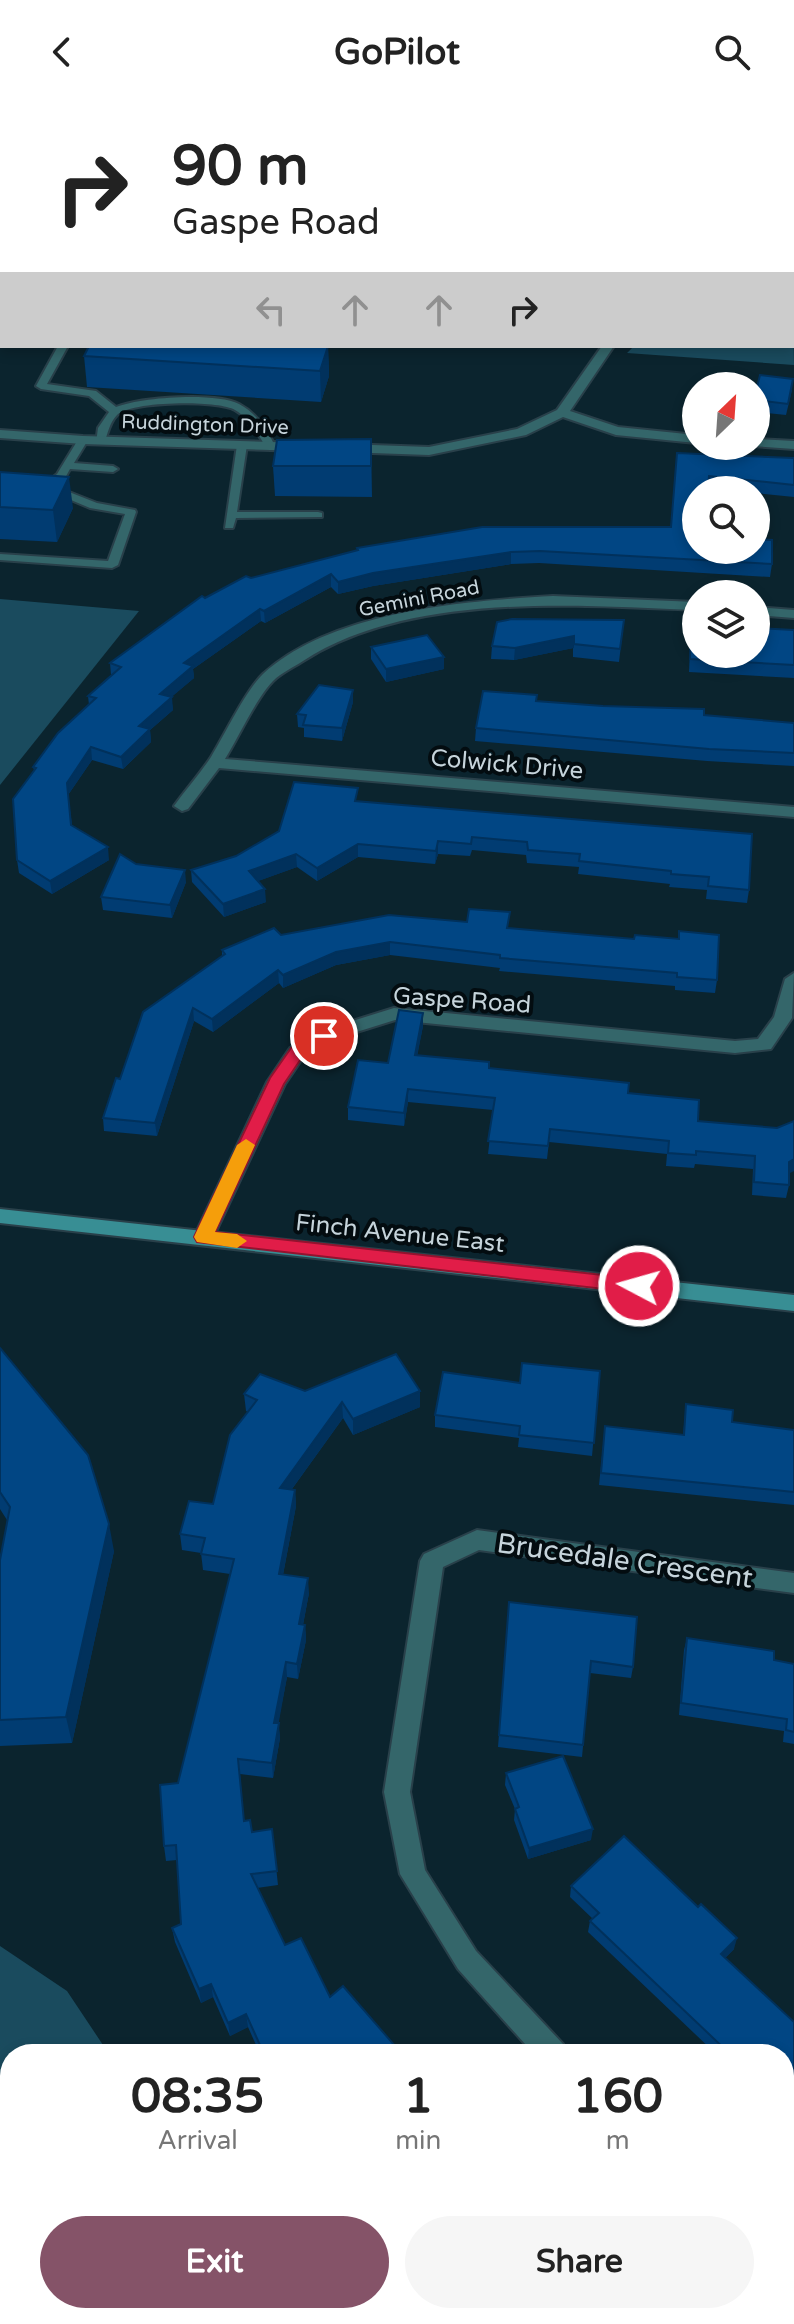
<!DOCTYPE html>
<html lang="en">
<head>
<meta charset="utf-8">
<style>
	:root { --surface:#fff; --page:#f6f6f6; --text:#222; --muted:#767676; --accent:#855368 }
	body { margin:0; font-family:"Varela Round",sans-serif; background:var(--page); color:var(--text); height:100vh; display:flex; flex-direction:column; font-size:30px; white-space:nowrap }
	* { box-sizing:border-box; margin:0 }
	p { font-size:26px; color:var(--muted) }
	.icon { flex:none; width:44px; height:44px; fill:none; stroke:currentColor; stroke-width:2; stroke-linecap:round; stroke-linejoin:round }
	.map { position:relative; flex:1; overflow:hidden }
	.drawer { position:absolute; left:0px; top:1940px; width:794px; height:280px; display:flex; flex-direction:column; background:var(--surface); border-radius:32px 32px 0 0; box-shadow:0 4px 12px #0003 }
	.drawer>* { flex:none }
	.top-card { position:absolute; left:0px; top:0px; width:794px; height:244px; box-shadow:0 4px 12px #0003; background:#fff; color:var(--text); overflow:hidden }
	.needle { width:52px; rotate:25deg }
	.buttons { position:absolute; left:682px; top:268px; display:grid; gap:16px }
	.buttons a { display:grid; place-items:center; width:88px; height:88px; border-radius:50%; background:var(--surface); box-shadow:0 4px 12px #0003; font-size:40px }
	.pin { position:absolute; display:grid; place-items:center; width:68px; height:68px; color:#fff; margin:-34px; border:4px solid #fff; border-radius:50%; box-shadow:0 2px 8px #0007 }
	.me { position:absolute; width:88px; margin:-44px; rotate:276deg; stroke-linejoin:round; filter:drop-shadow(0 0 6px #0008) }
	.turn { display:flex; align-items:center; gap:28px; height:168px; padding:0 40px; font-size:36px }
	.turn .icon { width:104px; height:104px; stroke-width:2.5 }
	.turn b { display:block; font-size:56px; line-height:68px }
	.lanes { display:flex; align-items:center; height:76px; padding:0 40px; background:#0003; justify-content:center; gap:40px; direction:ltr }
	.lanes .off { opacity:.35 }
	.eta { display:flex; justify-content:space-evenly; align-items:center; height:136px; text-align:center }
	.eta b { font-size:48px; font-weight:700; line-height:56px }
	.primary-button { display:flex; gap:16px; margin-top:auto; padding:16px 40px }
	.primary-button a { flex:1; height:92px; border-radius:48px; background:var(--accent); color:#fff; font-size:32px; font-weight:700; line-height:92px; text-align:center }
	.primary-button a+a { background:var(--page); color:var(--text) }
	header { display:flex; justify-content:space-between; align-items:center; height:104px; padding:0 40px; background:var(--surface); font-size:36px; font-weight:700 }
	.map>svg:first-child { display:block }
	.green { fill:#1a4b5e }
	.lines { fill:none; stroke-linecap:round; stroke-linejoin:round }
	.service-casing { stroke:#29404a; stroke-width:4 }
	.minor-casing { stroke:#29404a; stroke-width:4 }
	.secondary-casing { stroke:#29404a; stroke-width:4 }
	.service { fill:#34666a; fill-rule:evenodd }
	.minor { fill:#34666a; fill-rule:evenodd }
	.secondary { fill:#388e94; fill-rule:evenodd }
	.wall { fill:#013c72 }
	.shaded-wall { fill:#01315c }
	.building { fill:#014684; stroke:#01315c; stroke-width:2 }
	.route { fill:#e11d48; stroke:#92132f; stroke-width:2 }
	.slow { fill:#f59e0b }
	.labels { text-anchor:middle; stroke-width:8; stroke-linejoin:round; paint-order:stroke }
	.far-street-label { font-size:20px; fill:#c6d4db; stroke:#030c10 }
	.street-label { font-size:24px; fill:#c6d4db; stroke:#030c10 }
	.near-street-label { font-size:28px; fill:#c6d4db; stroke:#030c10 }
</style>
</head>
<body>
<header><svg class="icon" aria-label="back" viewBox="0 0 24 24"><path d="M15 5l-7 7 7 7"/></svg>GoPilot<svg class="icon" aria-label="search" viewBox="0 0 24 24"><circle cx="10" cy="10" r="6"/><path d="M15 15l6 6"/></svg></header>
<div class="map">
<svg width="794" height="2220" viewBox="0 0 794 2220">
	<rect width="100%" height="100%" fill="#0b242e"/>
	<g class="green">
		<polygon points="792,136 794,261 627,249 634,242 792,242"/>
		<polygon points="0,495 139,507 0,681"/>
		<polygon points="0,1842 67,1887 109,1950 10,1950 10,2210 282,2210 288,2220 0,2220"/>
	</g>
	<g class="lines">
		<defs>
			<g id="service">
				<rect x="645" y="0" width="8" height="2"/>
				<rect x="764" y="0" width="8" height="2"/>
				<rect x="792" y="8" width="2" height="4"/>
				<rect x="0" y="74" width="2" height="6"/>
				<rect x="792" y="76" width="2" height="6"/>
				<path d="M58,242H68L47,280L96,287L116,303C142,293 215,288 239,300C256,309 267,325 275,342L266,344C258,329 250,315 235,306C217,296 132,297 117,311C109,319 108,330 104,339H96L98,324L109,308L89,292L41,285L36,282Z"/>
				<polygon points="83,333 88,336 74,359 113,362 118,365 113,368 70,365 65,374 54,382 97,399 135,406 136,408 118,461 112,464 0,456 0,450 108,457 125,410 90,404 40,383 57,370 79,334"/>
				<polygon points="242,338 247,341 237,408 318,408 322,409 322,413 236,414 233,424 225,424 237,341"/>
			</g>
			<g id="minor">
				<polygon points="602,242 614,242 570,307 618,323 696,331 696,339 616,331 563,313 526,331 429,351 344,348 337,344 344,340 429,343 517,325 557,306"/>
				<polygon points="0,326 83,332 304,339 311,343 304,347 83,340 0,334"/>
				<polygon points="756,335 794,337 794,345 752,342 756,342"/>
				<path d="M553,492L696,498V506C575,501 409,488 303,557C294,563 281,569 273,577C257,593 238,634 225,655L794,703V713L219,664L188,705L182,707L174,702C186,685 200,670 211,653C224,632 246,586 263,570C332,507 464,497 553,492Z"/>
				<polygon points="756,503 794,506 794,514 756,511"/>
				<polygon points="794,869 792,914 771,945 735,949 395,916 331,936 304,952 285,980 211,1138 197,1138 194,1133 267,978 290,944 317,928 394,904 735,937 758,935 774,913 785,875"/>
				<polygon points="477,1426 794,1469 794,1489 479,1446 443,1463 410,1688 425,1766 476,1847 563,1940 567,1950 534,1950 458,1865 400,1770 384,1688 420,1457 424,1450"/>
				<polygon points="784,2187 794,2191 794,2220 780,2220 772,2210 784,2210"/>
			</g>
			<g id="secondary">
				<polygon points="107,0 118,0 106,2"/>
				<polygon points="0,1105 794,1191 794,1207 0,1119"/>
			</g>
		</defs>
		<use href="#service" class="service-casing"/>
		<use href="#minor" class="minor-casing"/>
		<use href="#secondary" class="secondary-casing"/>
		<use href="#service" class="service"/>
		<use href="#minor" class="minor"/>
		<use href="#secondary" class="secondary"/>
	</g>
	<g class="wall">
		<polygon points="0,0 63,0 60,2 2,2 2,46 0,49"/>
		<polygon points="328,242 329,272 321,298 87,283 84,252"/>
		<polygon points="792,286 786,311 756,308 756,287"/>
		<polygon points="371,335 372,393 275,392 273,362"/>
		<polygon points="677,349 794,354 794,393 756,389 756,386 724,386 708,384 696,446 772,460 770,473 539,459 511,460 373,482 338,490 331,483 265,519 261,517 193,565 194,574 171,593 173,606 150,626 151,638 123,665 92,656 68,691 72,721 109,756 52,790 19,769 17,756 34,666 33,663 89,601 88,592 111,571 110,559 205,494 251,474 357,447 357,444 671,423"/>
		<polygon points="0,368 73,404 57,438 0,435"/>
		<polygon points="624,516 619,558 573,553 573,544 514,556 491,555 492,542"/>
		<polygon points="691,520 794,526 794,574 689,568"/>
		<polygon points="371,543 444,565 386,578 371,555"/>
		<polygon points="353,586 353,598 342,637 304,633 304,624 298,623 297,610"/>
		<polygon points="537,597 794,619 794,662 707,657 475,637 476,624"/>
		<polygon points="358,697 752,730 749,786 747,799 706,795 707,786 669,783 670,780 578,770 579,763 527,759 526,751 472,746 470,752 438,750 435,760 358,753 317,777 297,763 258,777 266,798 224,813 192,778 191,766 236,752"/>
		<polygon points="136,760 186,778 172,814 103,806 101,793"/>
		<polygon points="508,824 717,876 715,889 675,886 675,882 499,867 500,864 390,851 336,861 283,884 279,879 213,928 194,917 157,1032 104,1027 103,1014 120,975 222,852 222,846 281,831"/>
		<polygon points="423,909 423,922 417,951 628,989 698,1017 789,1069 789,1081 786,1094 752,1091 753,1065 695,1060 694,1064 666,1062 667,1050 549,1038 547,1055 488,1050 493,1006 408,998 404,1022 348,1016 348,1003 388,959"/>
		<polygon points="0,1244 114,1447 72,1639 0,1642 0,1456 7,1416 0,1405"/>
		<polygon points="600,1267 592,1352 518,1343 519,1334 435,1323 435,1311 520,1279"/>
		<polygon points="305,1287 420,1303 353,1331 343,1314 292,1385 295,1386 296,1402 283,1471 309,1489 303,1521 305,1521 306,1536 298,1575 287,1573 278,1619 280,1634 273,1674 240,1670 244,1717 252,1728 272,1725 278,1781 257,1784 285,1841 330,1893 402,1950 260,1950 248,1923 230,1932 213,1893 201,1899 175,1838 172,1824 181,1820 177,1756 166,1757 164,1742 178,1679 230,1470 203,1466 201,1449 182,1446 180,1430 213,1400 248,1308 246,1307 244,1290"/>
		<polygon points="686,1300 732,1318 794,1326 794,1401 599,1381 605,1322 683,1331"/>
		<polygon points="509,1498 633,1563 631,1574 590,1569 582,1653 498,1643"/>
		<polygon points="687,1534 774,1556 794,1560 794,1640 783,1638 784,1627 679,1611 684,1546"/>
		<polygon points="506,1669 591,1736 528,1755 514,1716 515,1705 505,1681"/>
		<polygon points="571,1782 734,1845 725,1854 794,1918 794,2011 787,2004 784,2008 784,1950 716,1950 588,1828 590,1817 593,1815 570,1793"/>
		<polygon points="444,2210 579,2210 588,2220 452,2220"/>
	</g>
	<g class="shaded-wall">
		<polygon points="2,31 2,46 0,49 0,33"/>
		<polygon points="328,242 329,272 321,298 320,267"/>
		<polygon points="69,373 73,404 57,438 53,406"/>
		<polygon points="511,448 511,460 373,482 338,490 338,478 373,469"/>
		<polygon points="331,470 331,483 265,519 264,507"/>
		<polygon points="260,505 261,517 193,565 194,574 161,602 160,590 184,559"/>
		<polygon points="574,532 574,544 514,556 515,544"/>
		<polygon points="444,553 444,565 386,578 386,565"/>
		<polygon points="353,586 353,598 342,637 342,624"/>
		<polygon points="172,593 173,606 150,626 151,638 123,665 121,653 139,622"/>
		<polygon points="91,643 92,656 68,691 67,679"/>
		<polygon points="438,737 438,750 435,760 436,747"/>
		<polygon points="358,740 358,753 317,777 317,764"/>
		<polygon points="108,743 109,756 52,790 50,777"/>
		<polygon points="296,750 297,763 250,780 249,767"/>
		<polygon points="185,766 186,778 172,814 170,801"/>
		<polygon points="265,785 266,798 224,813 223,800"/>
		<polygon points="390,838 390,851 336,861 283,884 283,871 336,848"/>
		<polygon points="278,866 279,879 213,928 212,915"/>
		<polygon points="193,904 194,917 157,1032 155,1019"/>
		<polygon points="423,909 423,922 415,964 415,951"/>
		<polygon points="408,985 408,998 404,1022 404,1009"/>
		<polygon points="794,1055 794,1067 786,1071 789,1058"/>
		<polygon points="420,1287 420,1303 353,1331 353,1315"/>
		<polygon points="342,1298 343,1314 281,1400 280,1384"/>
		<polygon points="295,1386 296,1402 280,1486 279,1470"/>
		<polygon points="109,1420 114,1447 72,1639 66,1613"/>
		<polygon points="308,1474 309,1489 300,1536 299,1520"/>
		<polygon points="305,1521 306,1536 298,1575 297,1560"/>
		<polygon points="286,1558 287,1573 276,1634 274,1619"/>
		<polygon points="279,1619 280,1634 273,1674 272,1659"/>
		<polygon points="593,1725 591,1736 528,1755 529,1744"/>
		<polygon points="737,1834 734,1845 718,1861 721,1850"/>
		<polygon points="211,1880 213,1893 201,1899 199,1885"/>
		<polygon points="246,1910 248,1923 230,1932 228,1919"/>
		<polygon points="791,1995 787,2004 784,2008 784,2002"/>
	</g>
	<g class="building">
		<polygon points="0,0 26,0 24,2 2,2 2,31 0,33"/>
		<polygon points="309,0 428,0 427,2 309,2"/>
		<polygon points="704,0 745,0 744,2 704,2"/>
		<polygon points="89,242 328,242 320,267 84,252"/>
		<polygon points="760,271 793,275 788,300 756,296 756,287"/>
		<polygon points="371,335 371,362 273,362 277,336"/>
		<polygon points="677,349 794,354 794,381 709,372 708,386 696,386 696,446 756,446 756,435 772,436 772,460 540,447 511,448 373,469 338,478 331,470 264,507 260,505 184,559 193,562 160,590 172,593 139,622 150,625 121,653 91,643 67,679 71,721 108,743 50,777 17,756 13,695 36,664 33,663 58,629 96,594 88,592 121,563 110,559 202,492 205,494 246,472 251,474 358,446 357,444 482,423 671,423"/>
		<polygon points="0,368 69,373 53,406 0,403"/>
		<polygon points="512,515 624,516 620,545 574,540 574,532 515,544 492,542 497,518"/>
		<polygon points="691,520 696,520 696,550 756,550 756,524 794,526 794,561 690,555"/>
		<polygon points="427,531 444,553 386,565 371,543"/>
		<polygon points="319,581 353,586 342,624 303,621 306,611 297,610"/>
		<polygon points="483,587 537,591 536,597 603,602 704,605 704,611 794,619 794,649 709,645 476,624"/>
		<polygon points="294,678 358,684 355,697 752,730 749,786 708,782 709,773 671,770 671,767 579,757 580,750 528,746 527,738 472,733 471,740 438,737 436,747 358,740 317,764 296,750 249,767 265,785 223,800 191,766 236,752 279,727"/>
		<polygon points="120,750 136,760 185,766 170,801 101,793"/>
		<polygon points="469,805 510,808 507,824 634,835 635,831 679,835 679,827 719,831 717,876 677,873 677,869 500,854 500,851 390,838 336,848 283,871 278,866 212,915 193,904 155,1019 103,1014 116,974 120,975 143,908 225,850 222,846 274,824 281,831 389,811 467,818"/>
		<polygon points="399,906 423,909 415,951 489,958 489,964 629,979 628,989 699,996 698,1017 777,1024 794,1017 794,1055 789,1058 789,1081 754,1078 755,1052 696,1047 696,1051 668,1049 669,1037 550,1025 548,1042 488,1037 495,994 408,985 404,1009 348,1003 358,956 388,959"/>
		<polygon points="0,1244 88,1351 109,1420 66,1613 0,1616 0,1456 10,1403 0,1388"/>
		<polygon points="396,1250 420,1287 353,1315 342,1298 280,1384 295,1386 279,1470 308,1474 299,1520 305,1521 297,1560 286,1558 274,1619 279,1619 272,1659 238,1655 244,1717 250,1716 252,1728 272,1725 277,1767 251,1770 285,1841 301,1834 330,1893 343,1882 402,1950 264,1950 246,1910 228,1919 211,1880 199,1885 172,1824 181,1820 176,1741 164,1742 160,1681 178,1679 234,1455 201,1450 205,1434 180,1430 189,1397 213,1400 230,1331 257,1296 244,1290 260,1270 305,1287"/>
		<polygon points="522,1259 600,1267 594,1339 519,1331 520,1322 435,1311 443,1268 520,1279"/>
		<polygon points="686,1300 733,1306 732,1318 794,1326 794,1388 601,1369 605,1322 684,1331"/>
		<polygon points="509,1498 637,1513 633,1563 591,1557 583,1641 499,1631"/>
		<polygon points="687,1534 774,1547 774,1556 794,1560 794,1628 786,1626 787,1615 681,1599"/>
		<polygon points="563,1652 593,1725 529,1744 515,1705 519,1703 506,1669"/>
		<polygon points="624,1732 698,1803 701,1800 737,1834 721,1850 794,1918 794,1998 791,1995 784,2001 784,1950 730,1950 590,1817 599,1809 571,1782"/>
		<polygon points="453,2210 579,2210 588,2220 461,2220"/>
	</g>
	<polygon class="route" points="324,926 332,932 303,952 284,980 215,1128 639,1175 648,1182 645,1187 639,1189 197,1138 194,1133 270,974 291,944"/>
	<polygon class="slow" points="246,1035 255,1041 215,1128 237,1130 247,1137 237,1144 197,1138 194,1133 237,1041"/>
	<g class="labels">
		<g class="far-street-label">
			<text transform="translate(205 320) rotate(2)" y="7">Ruddington Drive</text>
			<text transform="translate(419 494) rotate(-11)" y="7">Gemini Road</text>
		</g>
		<g class="street-label">
			<text transform="translate(507 660) rotate(5)" y="8">Colwick Drive</text>
			<text transform="translate(462 896) rotate(4)" y="8">Gaspe Road</text>
			<text transform="translate(400 1129) rotate(6)" y="8">Finch Avenue East</text>
		</g>
		<g class="near-street-label">
			<text transform="translate(625 1456) rotate(8)" y="10">Brucedale Crescent</text>
		</g>
	</g>
</svg>
<div class="buttons">
<a><svg class="needle" viewBox="-14 -14 28 28"><path d="M0-13l5 13h-10z" fill="#e53935"/><path d="M0 13l5-13h-10z" fill="#767676"/></svg></a>
<a><svg class="icon" aria-label="search" viewBox="0 0 24 24"><circle cx="10" cy="10" r="6"/><path d="M15 15l6 6"/></svg></a>
<a><svg class="icon" aria-label="layers" viewBox="0 0 24 24"><path d="M12 4l9 5-9 5-9-5zM3 14l9 5 9-5"/></svg></a>
</div>
<div class="pin" style="left:324px;top:932px;background:#d93025"><svg class="icon" aria-label="arrive" viewBox="0 0 24 24"><path d="M6 21V4h12l-3 4 3 4H6"/></svg></div>
<svg class="me" style="left:639px;top:1182px" viewBox="-20 -20 40 40"><circle r="17" fill="#e11d48" stroke="#fff" stroke-width="3"/><path d="M0-11L8 9 0 5-8 9z" fill="#fff"/></svg>
<div class="top-card">
<div class="turn"><svg class="icon" aria-label="right" viewBox="0 0 24 24"><path d="M7 20v-9h11M14 6l5 5-5 5"/></svg><div><b>90 m</b>Gaspe Road</div></div>
<div class="lanes"><svg class="icon off" aria-label="left" viewBox="0 0 24 24"><path d="M17 20v-9H6M10 6l-5 5 5 5"/></svg><svg class="icon off" aria-label="ahead" viewBox="0 0 24 24"><path d="M12 20V5M6 11l6-6 6 6"/></svg><svg class="icon off" aria-label="ahead" viewBox="0 0 24 24"><path d="M12 20V5M6 11l6-6 6 6"/></svg><svg class="icon" aria-label="right" viewBox="0 0 24 24"><path d="M7 20v-9h11M14 6l5 5-5 5"/></svg></div>
</div>
<section class="drawer">
<div class="eta">
<div><b>08:35</b><p>Arrival</p></div>
<div><b>1</b><p>min</p></div>
<div><b>160</b><p>m</p></div>
</div>
<div class="primary-button"><a>Exit</a><a>Share</a></div>
</section>
</div>
</body>
</html>
